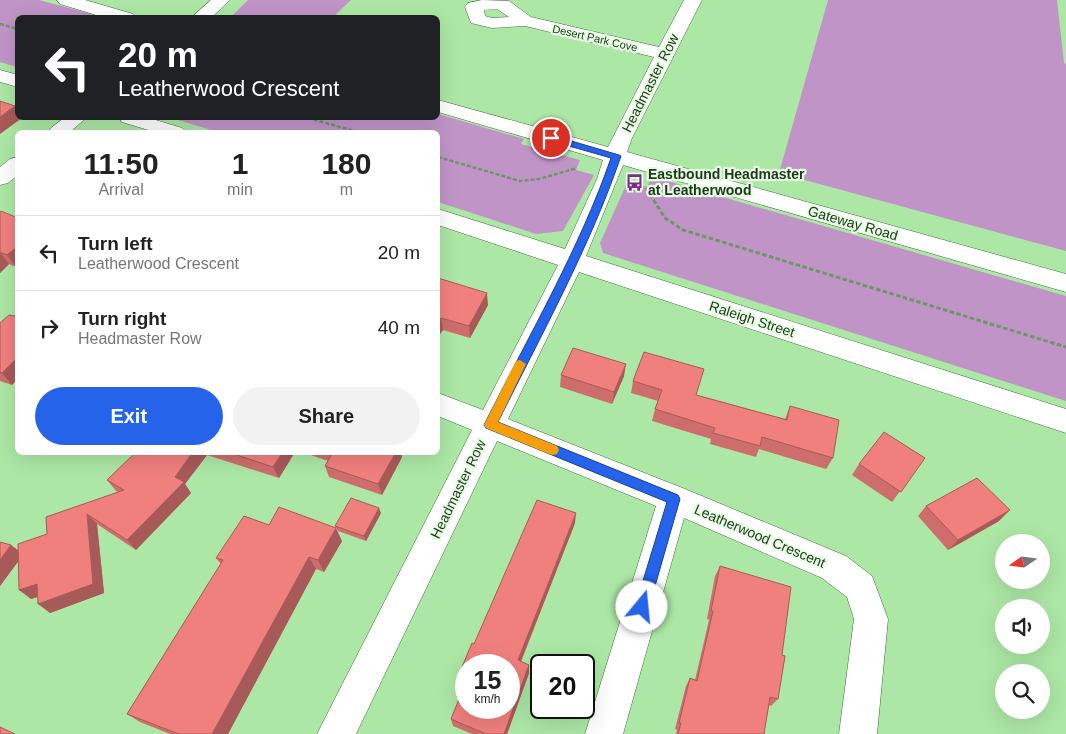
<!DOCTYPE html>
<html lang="en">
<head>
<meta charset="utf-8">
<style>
	:root { --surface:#fff; --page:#f2f2f2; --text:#222; --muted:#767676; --line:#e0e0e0; --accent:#2563eb }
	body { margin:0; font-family:Helvetica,sans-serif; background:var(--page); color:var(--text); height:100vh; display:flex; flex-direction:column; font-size:19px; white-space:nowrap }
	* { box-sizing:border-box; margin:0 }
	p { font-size:16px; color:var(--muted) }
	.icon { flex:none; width:28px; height:28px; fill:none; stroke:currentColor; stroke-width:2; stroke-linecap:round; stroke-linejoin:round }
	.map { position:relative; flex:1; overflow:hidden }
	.panel { position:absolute; left:15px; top:130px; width:425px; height:325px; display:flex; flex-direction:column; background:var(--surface); border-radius:8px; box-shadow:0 5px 20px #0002 }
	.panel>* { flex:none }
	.hud { position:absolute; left:15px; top:15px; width:425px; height:105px; border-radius:8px; box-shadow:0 5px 20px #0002; background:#202124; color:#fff; overflow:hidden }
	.needle { width:32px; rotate:256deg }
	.fabs { position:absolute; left:995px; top:534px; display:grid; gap:10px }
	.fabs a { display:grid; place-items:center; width:55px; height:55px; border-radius:50%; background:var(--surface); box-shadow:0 5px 20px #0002; font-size:25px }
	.speed { position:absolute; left:455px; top:654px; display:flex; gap:10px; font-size:25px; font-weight:700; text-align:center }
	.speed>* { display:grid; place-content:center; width:65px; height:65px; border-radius:50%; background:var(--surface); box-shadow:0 5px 20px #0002; line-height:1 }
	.speed small { font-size:12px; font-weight:400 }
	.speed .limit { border:2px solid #111; border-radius:8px; background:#fff; color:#111 }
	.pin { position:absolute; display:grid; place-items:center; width:42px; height:42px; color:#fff; margin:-21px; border:2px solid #fff; border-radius:50%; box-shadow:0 1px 5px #0007 }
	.me { position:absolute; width:55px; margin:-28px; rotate:17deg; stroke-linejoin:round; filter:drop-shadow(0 0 4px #0008) }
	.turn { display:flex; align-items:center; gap:18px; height:105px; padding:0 20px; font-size:22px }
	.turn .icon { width:65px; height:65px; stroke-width:2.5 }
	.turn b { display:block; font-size:35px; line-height:42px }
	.eta { display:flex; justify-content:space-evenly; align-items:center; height:85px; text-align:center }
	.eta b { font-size:30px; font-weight:700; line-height:35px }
	.primary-button { display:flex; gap:10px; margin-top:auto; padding:10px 20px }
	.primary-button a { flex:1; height:58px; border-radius:30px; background:var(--accent); color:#fff; font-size:20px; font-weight:700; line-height:58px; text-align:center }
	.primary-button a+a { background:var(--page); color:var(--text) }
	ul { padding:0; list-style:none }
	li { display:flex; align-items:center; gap:15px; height:75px; padding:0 20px; border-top:1px solid var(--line) }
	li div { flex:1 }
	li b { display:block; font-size:19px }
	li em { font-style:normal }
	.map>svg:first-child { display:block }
	.green { fill:#c194c8 }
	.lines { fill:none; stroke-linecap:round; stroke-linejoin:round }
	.minor-casing { stroke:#3a7035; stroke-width:1 }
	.path-far1 { stroke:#6c9868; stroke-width:2.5; stroke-dasharray:4 2; stroke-linecap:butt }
	.path { stroke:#6c9868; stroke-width:3; stroke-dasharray:4.5 2.5; stroke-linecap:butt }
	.minor { fill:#fff; fill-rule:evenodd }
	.wall { fill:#ce6e6c; fill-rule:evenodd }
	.shaded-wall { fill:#a85a58 }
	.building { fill:#f0807e; stroke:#a85a58 }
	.route { fill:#2563eb; stroke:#184099 }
	.slow { fill:#f59e0b }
	.labels { text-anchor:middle; stroke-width:4.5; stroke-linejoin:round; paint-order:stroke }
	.far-street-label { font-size:11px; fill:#1f371d; stroke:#e6fde3 }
	.street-label { font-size:14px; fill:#1f371d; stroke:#e6fde3 }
	.poi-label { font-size:14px; font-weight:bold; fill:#1f371d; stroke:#e6fde3; text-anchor:start }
</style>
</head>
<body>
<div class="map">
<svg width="1066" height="734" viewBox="0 0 1066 734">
	<rect width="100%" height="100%" fill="#ace7a5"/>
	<g class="green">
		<polygon points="0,0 39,0 102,17 18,18 17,67 0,62"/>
		<polygon points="248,0 351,0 333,17 231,17"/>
		<polygon points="828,0 1057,0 1064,63 1066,64 1066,251 779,173"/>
		<polygon points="438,114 524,139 521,144 580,160 576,170 594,175 563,231 536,234 438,202 438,132 218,132 171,118 438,118"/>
		<polygon points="650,176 1066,296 1066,401 603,253 600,243 627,183 648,187"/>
	</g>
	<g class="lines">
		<defs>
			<g id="minor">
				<polygon points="57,0 85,0 133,14 136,18 106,18 60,4"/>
				<polygon points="211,0 230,0 211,18 191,18"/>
				<path d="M482,0L509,1L531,17L659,47L684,0H702L632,138L627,152L1066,274V292L623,165L586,256L1066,409V433L579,272L508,419L685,489L846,556L872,576L888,619L877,734H839L854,619L847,597L822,578L684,518L623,734H585L656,506L497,441L356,734H317L472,430L438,416V393L483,410L558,265L438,225V209L565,249L597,179L603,160L438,112V100L608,147L654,57L525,26L492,28L471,23L465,7L468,3ZM497,9L509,17L492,18L485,16L484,10Z"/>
				<polygon points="0,70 18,75 18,87 0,82"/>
				<polygon points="64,118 86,118 70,132 48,132 51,128"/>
				<polygon points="119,118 149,118 182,128 186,132 155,132 122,122"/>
				<polygon points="18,157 18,175 8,183 0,185 0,167 10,159"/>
			</g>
		</defs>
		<use href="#minor" class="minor-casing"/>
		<g class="path-far1">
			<polyline points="0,24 18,29"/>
			<polyline points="308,118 358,132"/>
			<polyline points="438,157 520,181 539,179 577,168"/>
		</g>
		<polyline class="path" points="646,188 665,218 683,230 1066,347"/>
		<use href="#minor" class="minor"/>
	</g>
	<g class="wall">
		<polygon points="0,212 16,267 9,264 0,273"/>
		<polygon points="438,278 488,305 470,338 443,330 440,334 438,333"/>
		<polygon points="0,323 12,385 0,381"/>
		<polygon points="561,375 624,376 612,404 560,387"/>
		<polygon points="633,381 697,395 785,419 790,406 833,458 826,469 759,449 756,457 710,444 711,439 652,421 655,409 658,401 631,393"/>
		<polygon points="136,452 295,452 279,478 207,455 185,484 191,493 136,550 97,524 104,593 50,613 38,597 31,599 18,561 0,586 0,542 11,545 18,550 118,492 116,491 107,480"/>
		<polygon points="302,452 401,452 402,457 382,495 329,477 325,466 328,461"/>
		<polygon points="925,458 892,502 852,475 859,464"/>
		<polygon points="926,506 999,521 948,550 918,516"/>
		<polygon points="381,513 366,541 338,531 335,526"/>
		<path d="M575,523L521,662L529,673L507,734H472L453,726L451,719L466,684L461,682L459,674L474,644ZM466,665L509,708H466Z"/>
		<polygon points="269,525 342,541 324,572 316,569 228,734 170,734 140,722 127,714 221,564 216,558"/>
		<polygon points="720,566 782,655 778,699 771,706 769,705 764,734 676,734 677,730 675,729 686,686 690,678 695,680 709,620 707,619 715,576"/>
	</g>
	<g class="shaded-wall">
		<polygon points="15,106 18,109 18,118 22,118 0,134 0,117"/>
		<polygon points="18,246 18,266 16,267 7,255"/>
		<polygon points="0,252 9,264 0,273"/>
		<polygon points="487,293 488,305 470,338 469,326"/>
		<polygon points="441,318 443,330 440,334 439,322"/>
		<polygon points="18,357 18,379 12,385 2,373"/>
		<polygon points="626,364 624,376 612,404 614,392"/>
		<polygon points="193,452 206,452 207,455 185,484 191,493 136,550 127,540"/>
		<polygon points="283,452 295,452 279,478 273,467"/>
		<polygon points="396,452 401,452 402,457 382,495 378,484"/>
		<polygon points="379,508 381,513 366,541 364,536"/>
		<polygon points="1010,510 999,521 948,550 958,540"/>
		<polygon points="576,513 575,523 518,668 518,660"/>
		<polygon points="87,514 97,524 104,593 50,613 38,604"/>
		<polygon points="336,528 342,541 324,572 318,560"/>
		<polygon points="11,545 23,555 0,586 0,560"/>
		<polygon points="309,557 316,569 228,734 212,734"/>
		<polygon points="37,584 49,593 31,599 19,590"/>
		<polygon points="529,665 529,673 507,734 504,734"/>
	</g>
	<g class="building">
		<polygon points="0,101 15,106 0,117"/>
		<polygon points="1,211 18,218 18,246 7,255 0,252 0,212"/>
		<polygon points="438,278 487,293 469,326 441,318 439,322 438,322"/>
		<polygon points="18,313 18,357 2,373 0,373 0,323 9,315 14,316"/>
		<polygon points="573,348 626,364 614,392 561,375"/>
		<polygon points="644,352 704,369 696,395 787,420 790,406 839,420 833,458 762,437 760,446 713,433 715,428 655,409 662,390 633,381"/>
		<polygon points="884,432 925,458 901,492 859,464"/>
		<polygon points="136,452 193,452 175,477 184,482 127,540 87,514 93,584 38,604 37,584 19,590 18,544 47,534 46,517 124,490 107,480"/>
		<polygon points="228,452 283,452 273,467"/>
		<polygon points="333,452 396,452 378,484 325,466"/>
		<polygon points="977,478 1010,510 958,540 926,506"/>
		<polygon points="351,498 379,508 364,536 335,526"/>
		<polygon points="537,500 576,513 518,660 529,665 504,734 486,734 451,719 466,682 466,708 509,708 509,665 466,665 466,677 459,674 472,643 474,644"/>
		<polygon points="279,507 336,528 318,560 309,557 212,734 179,734 127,714 223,560 216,558 244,516 269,525"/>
		<polygon points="0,542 11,545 0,560"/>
		<polygon points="720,566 791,587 782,655 785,656 778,699 770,697 764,734 678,734 681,723 679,723 690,678 697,681 713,611 711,611"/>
		<polygon points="0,727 15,734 0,734"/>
	</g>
	<path class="route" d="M551,135L619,155L621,156C590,247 540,337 498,422L678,495L680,499L649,607L647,612L642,614L637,612L635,607L667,502L486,428L484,425C527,339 580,248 611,158L548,140V136Z"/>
	<polygon class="slow" points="520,360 526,364 498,422 557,446 559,450 557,454 553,455 549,454 486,428 484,425 516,361"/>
	<defs>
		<symbol id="bus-bare" viewBox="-9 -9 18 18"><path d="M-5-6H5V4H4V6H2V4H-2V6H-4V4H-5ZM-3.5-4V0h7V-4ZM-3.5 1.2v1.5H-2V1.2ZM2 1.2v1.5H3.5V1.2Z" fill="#832691" stroke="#e6fde3" stroke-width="2.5" paint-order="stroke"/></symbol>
	</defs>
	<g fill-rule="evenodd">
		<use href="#bus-bare" x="622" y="170" width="25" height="25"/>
	</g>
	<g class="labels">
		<g class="far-street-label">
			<text transform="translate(595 38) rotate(13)" y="4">Desert Park Cove</text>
		</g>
		<g class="street-label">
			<text transform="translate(650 83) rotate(-63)" y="5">Headmaster Row</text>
			<text transform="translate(853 223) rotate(16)" y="5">Gateway Road</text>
			<text transform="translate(752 319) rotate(18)" y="5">Raleigh Street</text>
			<text transform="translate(458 489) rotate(-64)" y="5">Headmaster Row</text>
			<text transform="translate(760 536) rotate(23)" y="5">Leatherwood Crescent</text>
		</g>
		<g class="poi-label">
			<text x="648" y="179">Eastbound Headmaster<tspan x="648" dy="16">at Leatherwood</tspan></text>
		</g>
	</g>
</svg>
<div class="fabs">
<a><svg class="needle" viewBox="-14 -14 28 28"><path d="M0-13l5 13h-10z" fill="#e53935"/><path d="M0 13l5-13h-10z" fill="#767676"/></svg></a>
<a><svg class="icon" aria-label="sound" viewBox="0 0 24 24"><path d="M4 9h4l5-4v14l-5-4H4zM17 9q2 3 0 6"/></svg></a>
<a><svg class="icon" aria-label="search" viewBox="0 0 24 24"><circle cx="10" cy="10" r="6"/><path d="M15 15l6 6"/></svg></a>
</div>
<div class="speed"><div>15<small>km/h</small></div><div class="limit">20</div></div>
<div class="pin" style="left:551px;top:138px;background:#d93025"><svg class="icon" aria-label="arrive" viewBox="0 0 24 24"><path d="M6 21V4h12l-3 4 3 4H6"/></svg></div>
<svg class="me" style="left:642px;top:607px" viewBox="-20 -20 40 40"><circle r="19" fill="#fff"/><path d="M0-13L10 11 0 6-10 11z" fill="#2563eb"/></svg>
<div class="hud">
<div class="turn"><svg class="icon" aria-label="left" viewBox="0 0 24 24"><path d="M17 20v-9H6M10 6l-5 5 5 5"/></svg><div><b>20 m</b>Leatherwood Crescent</div></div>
</div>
<section class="panel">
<div class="eta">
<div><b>11:50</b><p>Arrival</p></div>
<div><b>1</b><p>min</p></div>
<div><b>180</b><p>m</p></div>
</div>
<ul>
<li><svg class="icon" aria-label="left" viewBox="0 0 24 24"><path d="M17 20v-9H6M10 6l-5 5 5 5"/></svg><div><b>Turn left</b><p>Leatherwood Crescent</p></div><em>20 m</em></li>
<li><svg class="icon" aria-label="right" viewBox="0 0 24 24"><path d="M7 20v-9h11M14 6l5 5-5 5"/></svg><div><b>Turn right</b><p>Headmaster Row</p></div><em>40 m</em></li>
</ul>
<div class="primary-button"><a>Exit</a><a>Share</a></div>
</section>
</div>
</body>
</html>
